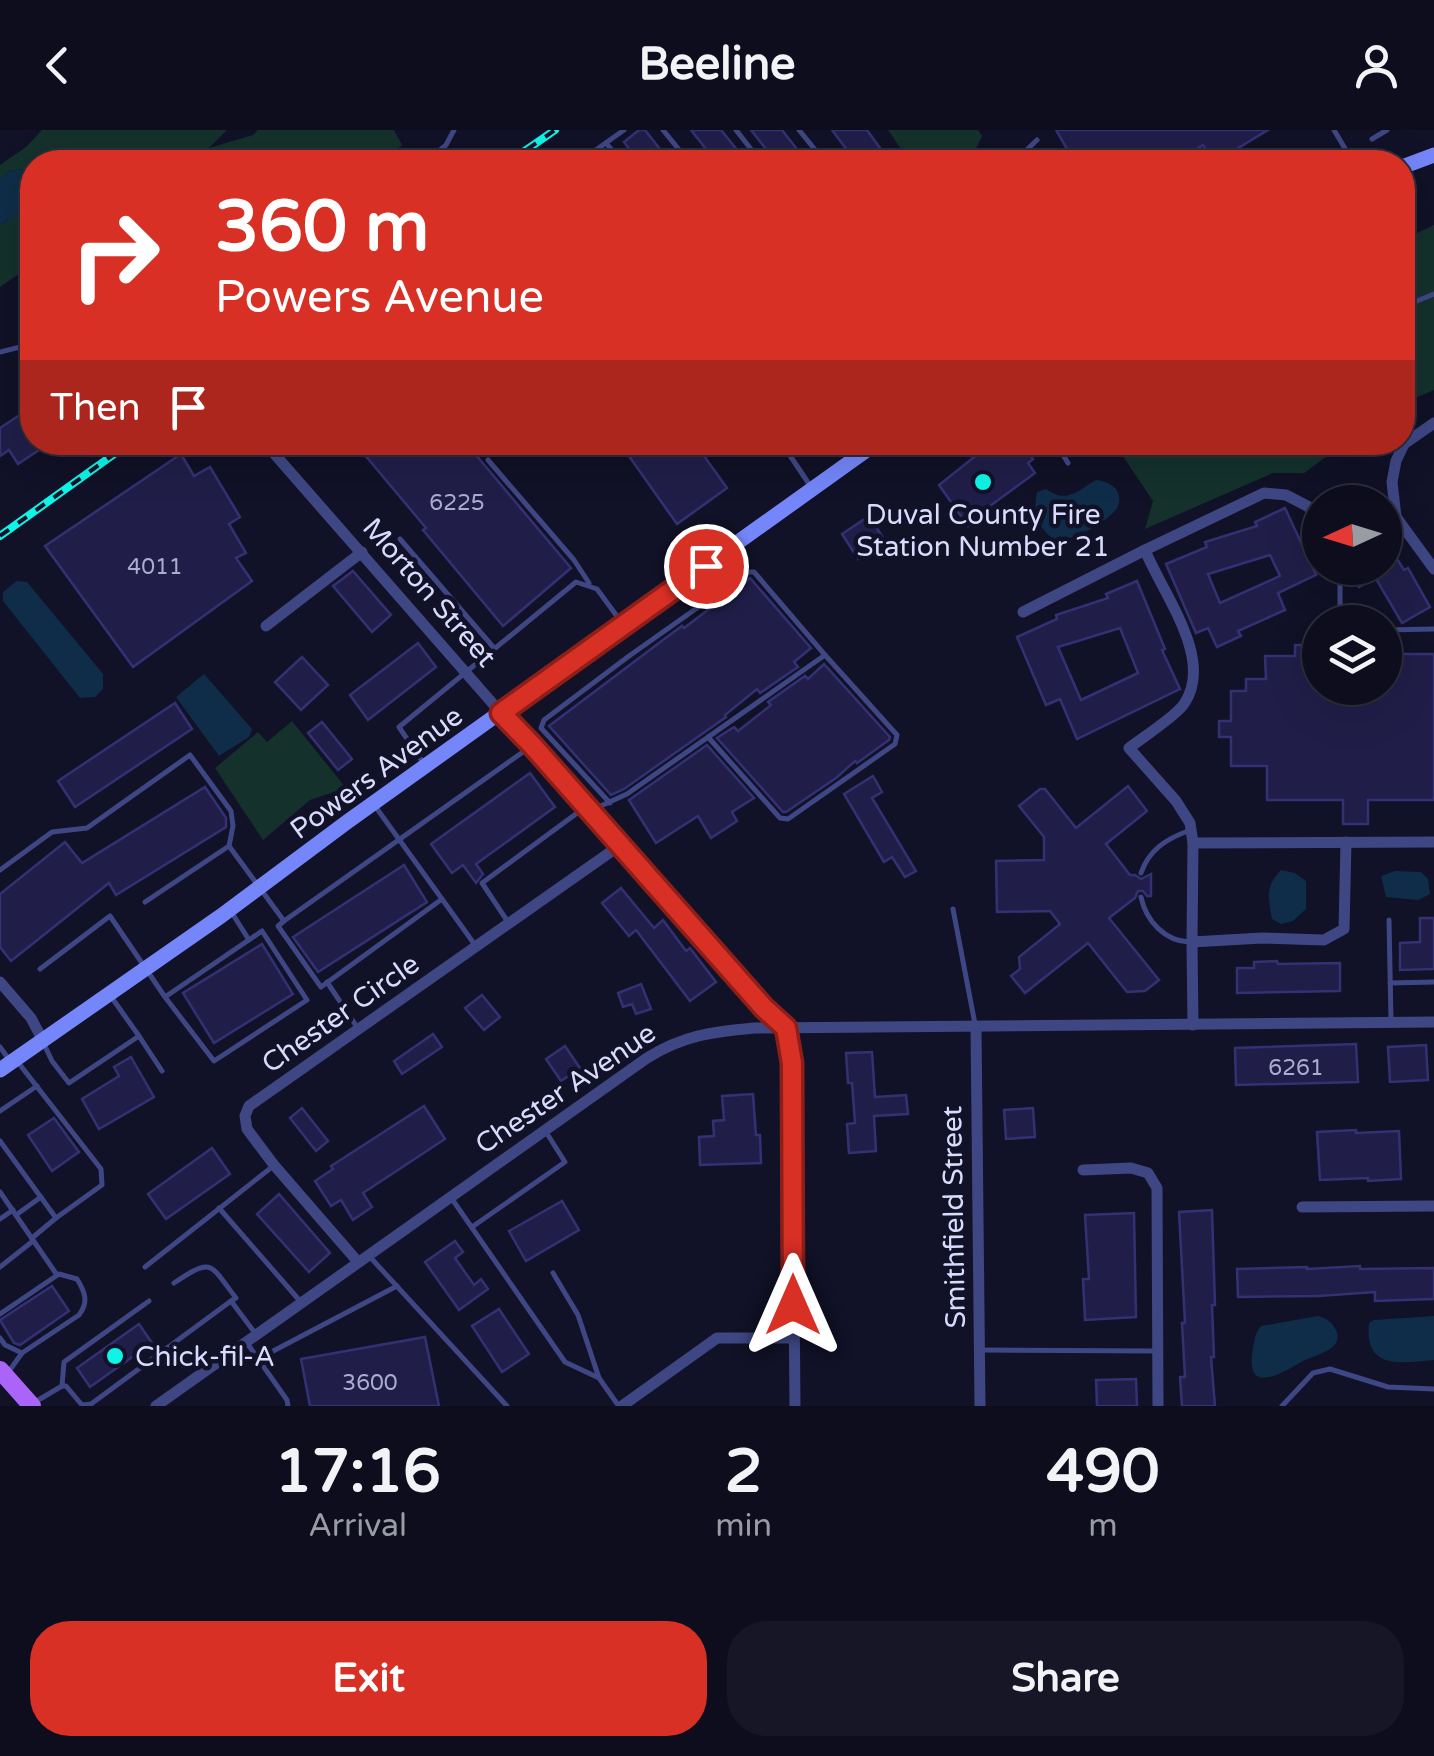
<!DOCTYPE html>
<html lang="en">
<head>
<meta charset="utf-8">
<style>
	:root { --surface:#0d0d1d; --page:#161626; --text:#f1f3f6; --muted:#9a9ca4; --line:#2d2d3b; --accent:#d93025 }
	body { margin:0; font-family:"Varela Round",sans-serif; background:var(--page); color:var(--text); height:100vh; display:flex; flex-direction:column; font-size:38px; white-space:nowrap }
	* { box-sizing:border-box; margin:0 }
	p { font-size:32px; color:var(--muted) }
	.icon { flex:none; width:55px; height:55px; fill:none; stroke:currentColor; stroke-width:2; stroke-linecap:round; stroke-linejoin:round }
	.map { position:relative; height:1276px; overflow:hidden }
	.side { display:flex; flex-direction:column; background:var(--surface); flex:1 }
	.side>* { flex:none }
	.guide { position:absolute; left:20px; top:20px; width:1395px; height:305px; border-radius:40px; box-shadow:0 10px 40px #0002,0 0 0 2px var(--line); background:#d93025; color:#fff; overflow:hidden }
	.needle { width:65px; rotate:266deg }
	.tools { position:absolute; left:1302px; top:355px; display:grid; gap:20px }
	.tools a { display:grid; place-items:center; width:100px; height:100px; border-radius:50%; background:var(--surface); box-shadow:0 10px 40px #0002,0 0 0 2px var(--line); font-size:50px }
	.pin { position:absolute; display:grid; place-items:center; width:85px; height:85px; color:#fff; margin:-42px; border:5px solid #fff; border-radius:50%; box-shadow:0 2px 10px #0007 }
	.me { position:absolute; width:110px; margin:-55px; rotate:0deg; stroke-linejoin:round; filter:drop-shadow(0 0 8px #0008) }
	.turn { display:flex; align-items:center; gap:35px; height:210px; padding:0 30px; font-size:45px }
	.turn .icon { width:130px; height:130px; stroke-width:2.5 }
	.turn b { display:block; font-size:70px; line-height:85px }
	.then { display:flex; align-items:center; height:95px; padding:0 30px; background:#0003; gap:20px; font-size:38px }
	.eta { display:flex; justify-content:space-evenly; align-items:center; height:170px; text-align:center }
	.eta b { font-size:60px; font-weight:800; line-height:70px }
	.primary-button { display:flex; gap:20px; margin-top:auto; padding:20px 30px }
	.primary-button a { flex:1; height:115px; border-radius:40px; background:var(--accent); color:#fff; font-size:40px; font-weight:800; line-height:115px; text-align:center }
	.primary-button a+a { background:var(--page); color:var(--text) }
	header { display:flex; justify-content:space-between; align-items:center; height:130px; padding:0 30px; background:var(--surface); font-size:45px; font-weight:800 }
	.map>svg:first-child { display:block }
	.green { fill:#14312c }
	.water { fill:#0f2d49 }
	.building { fill:#201e48; stroke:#333173; stroke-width:2.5; fill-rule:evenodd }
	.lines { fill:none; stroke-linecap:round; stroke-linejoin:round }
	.lane { stroke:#3e4784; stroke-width:5 }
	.street { stroke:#3e4784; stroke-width:11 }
	.secondary { stroke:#7486f9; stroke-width:15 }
	.primary { stroke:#aa65f8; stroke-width:18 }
	.rail-casing { stroke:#0ef5e7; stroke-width:8 }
	.rail { stroke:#111127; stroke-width:4; stroke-dasharray:11; stroke-linecap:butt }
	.route-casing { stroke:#8d1f18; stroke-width:25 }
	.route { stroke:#d93025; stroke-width:18 }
	.poi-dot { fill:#0ef5e7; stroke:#111127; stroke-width:4 }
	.labels { text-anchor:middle; stroke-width:9; stroke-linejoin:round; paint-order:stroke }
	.number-label { font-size:22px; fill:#abacd0 }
	.poi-label { font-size:28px; fill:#d9dbfd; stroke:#111127 }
	.street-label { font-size:28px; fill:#d9dbfd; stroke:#111127 }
</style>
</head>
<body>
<header><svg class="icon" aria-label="back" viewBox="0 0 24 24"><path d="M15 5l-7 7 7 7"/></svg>Beeline<svg class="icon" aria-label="person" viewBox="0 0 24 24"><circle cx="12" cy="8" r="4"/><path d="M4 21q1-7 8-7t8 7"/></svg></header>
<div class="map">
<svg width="1434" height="1276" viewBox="0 0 1434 1276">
	<rect width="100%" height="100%" fill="#111127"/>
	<g class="green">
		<polygon points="42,0 227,0 209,18 253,5 258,0 394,0 402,15 384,32 32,32 32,51 22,39 10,41 0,49 0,35 26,17"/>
		<polygon points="888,0 978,0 982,6 970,32 910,32"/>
		<polygon points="32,75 32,135 0,157 0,95"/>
		<polygon points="1434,95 1434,260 1403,273 1402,110"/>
		<polygon points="1114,313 1345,313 1304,343 1273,343 1145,399 1153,371"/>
		<polygon points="292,591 346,658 310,670 263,710 215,638 258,602 267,612"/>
	</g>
	<g class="water">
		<polygon points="22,39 32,51 32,75 0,95 0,49 10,41"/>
		<path d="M1096,350C1109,351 1124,360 1118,376C1113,389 1070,413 1057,410C1051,408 1048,405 1044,400C1035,389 1034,376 1037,362L1046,359C1067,374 1077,361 1096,350Z"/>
		<polygon points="17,451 27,452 103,544 103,559 95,567 80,568 3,471 3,462"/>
		<polygon points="204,544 252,599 249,607 219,626 176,567"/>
		<path d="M1281,740L1295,743L1306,751V779L1293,791L1281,794L1272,789C1268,766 1265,757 1281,740Z"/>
		<polygon points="1395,741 1421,742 1428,749 1430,764 1418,770 1386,767 1381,746"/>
		<path d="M1318,1186C1326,1188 1332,1192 1336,1200C1345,1220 1314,1225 1301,1232C1284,1242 1247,1265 1252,1225C1254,1214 1254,1204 1261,1196Z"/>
		<path d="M1434,1186V1230C1400,1233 1364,1240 1369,1193L1374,1190Z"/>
	</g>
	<g class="building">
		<polygon points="639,0 645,0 670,32 639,32 624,12"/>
		<polygon points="691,0 721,0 747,32 716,32"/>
		<polygon points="751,0 782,0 807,32 776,32"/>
		<polygon points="832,0 867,0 890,32 856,32"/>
		<polygon points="1056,0 1268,0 1215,32 1213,32 1203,15 1175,32 1056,32 1070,24"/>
		<polygon points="32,277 32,312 51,312 18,334 9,320 0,326 0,298"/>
		<polygon points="354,312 465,312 571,438 503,496 423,400 426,398"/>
		<polygon points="619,312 694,312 727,358 677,394"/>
		<polygon points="993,312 1012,312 1020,323 1025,318 1033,329 1028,333 1035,343 975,387 977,389 968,396 939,355"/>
		<polygon points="181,324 194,346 210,337 240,387 229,394 246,423 236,428 252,451 133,537 45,416"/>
		<path d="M1285,378L1316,445L1278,463L1285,480L1238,501L1241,506L1217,517L1208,498L1196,503L1166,434L1207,417L1205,412L1257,396L1255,392ZM1270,425L1280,446L1220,473L1208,444Z"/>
		<polygon points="869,386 885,411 858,429 842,404"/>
		<polygon points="1385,410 1404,440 1408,438 1430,477 1402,493 1375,447 1359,457 1346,438 1385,438"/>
		<polygon points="353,441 391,485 372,502 333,456"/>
		<polygon points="750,448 811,518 794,532 798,537 760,563 757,559 725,585 726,587 624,659 611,665 549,596 663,510 682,496 684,498"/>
		<path d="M1137,451L1165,519L1162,520L1180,559L1077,609L1060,569L1046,575L1017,507L1057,489L1056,485L1108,468L1106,464ZM1120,498L1138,543L1081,570L1058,517Z"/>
		<polygon points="418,513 436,537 368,590 350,565"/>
		<polygon points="1295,515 1311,515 1311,525 1320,525 1320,558 1385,558 1385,524 1434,524 1434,670 1368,670 1368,694 1343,694 1343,670 1267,670 1267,636 1231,636 1231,607 1219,607 1219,591 1231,591 1231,561 1246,561 1246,549 1266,549 1265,526 1295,526"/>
		<polygon points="302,527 328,555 301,580 275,552"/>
		<polygon points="824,534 890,607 889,610 857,633 855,631 836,648 786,682 783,682 717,608 734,597 738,601 771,575 768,572 805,546 808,549"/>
		<polygon points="175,573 192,599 75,677 58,651"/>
		<polygon points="322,592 352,629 338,640 308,603"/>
		<polygon points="707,615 754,668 732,682 737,691 711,708 698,686 656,713 629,670"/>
		<polygon points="530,643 555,677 476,734 483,744 476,753 463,735 452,743 431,714"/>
		<polygon points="873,646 882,662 872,668 916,741 905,747 892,727 884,732 844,664"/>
		<polygon points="1128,656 1147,681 1106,714 1130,745 1135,745 1141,749 1151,744 1151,766 1147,766 1143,761 1138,761 1135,768 1109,788 1159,850 1145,861 1127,862 1088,813 1025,863 1011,846 1020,839 1019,827 1060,794 1050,781 997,782 996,731 1044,730 1044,707 1019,676 1040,659 1045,659 1076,698"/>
		<polygon points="205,657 226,688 226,697 116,765 109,753 11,831 0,817 0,764 65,712 82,733"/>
		<polygon points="404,735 427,772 318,842 293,807"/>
		<polygon points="621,758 654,798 663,790 686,821 690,818 716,852 690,871 636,800 629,806 602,773"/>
		<polygon points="1420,788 1434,788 1434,839 1400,840 1400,813 1420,812"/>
		<polygon points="262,814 293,864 214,913 183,863"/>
		<polygon points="1277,831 1278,834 1340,833 1340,861 1237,863 1237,838 1254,838 1254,832"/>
		<polygon points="641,854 651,879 636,884 632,874 623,877 618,863"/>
		<polygon points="482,865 500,887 484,900 465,878"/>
		<polygon points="433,904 442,917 402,944 394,931"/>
		<polygon points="1356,914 1358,952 1236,955 1235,918"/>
		<polygon points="1426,915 1428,950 1390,952 1388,917"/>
		<polygon points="565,916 580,938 561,951 546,929"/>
		<polygon points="872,922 875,967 906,965 908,984 874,986 876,1021 849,1023 847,994 855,993 852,953 848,953 846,923"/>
		<polygon points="131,927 154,967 99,999 82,969 119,946 114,937"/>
		<polygon points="753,964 756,1005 760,1005 761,1033 700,1035 699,1007 714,1006 713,991 724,990 722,966"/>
		<polygon points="424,976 445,1009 363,1063 372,1077 353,1090 341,1070 331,1076 315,1051 333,1039 331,1036"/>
		<polygon points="302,978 328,1011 316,1021 290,988"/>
		<polygon points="1033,978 1035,1007 1006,1009 1004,980"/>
		<polygon points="54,988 79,1022 52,1041 28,1005"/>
		<polygon points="1356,1000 1356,1003 1399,1001 1401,1049 1368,1051 1368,1048 1320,1050 1317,1002"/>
		<polygon points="212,1018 230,1044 166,1089 148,1064"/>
		<polygon points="279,1064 330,1123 309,1142 257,1084"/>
		<polygon points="562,1071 579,1100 526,1131 509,1101"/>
		<polygon points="1212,1080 1215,1175 1212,1175 1214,1227 1211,1227 1215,1276 1182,1276 1180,1247 1185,1247 1182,1193 1185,1193 1179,1082"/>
		<polygon points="1134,1083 1136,1187 1085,1190 1083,1149 1089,1149 1085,1085"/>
		<polygon points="455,1111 463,1122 455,1128 474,1155 481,1149 488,1159 459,1180 425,1132"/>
		<polygon points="1360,1136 1360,1139 1434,1138 1434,1169 1375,1171 1375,1162 1319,1166 1238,1167 1237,1139 1307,1137 1307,1139"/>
		<polygon points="52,1156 69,1181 20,1215 14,1213 0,1190"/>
		<polygon points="499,1179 529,1224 502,1242 472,1196"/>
		<polygon points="139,1194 152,1213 90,1257 77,1238"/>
		<polygon points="425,1207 439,1276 310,1276 301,1229"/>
		<polygon points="1136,1249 1137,1276 1097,1276 1096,1250"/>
	</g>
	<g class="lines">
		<g class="lane">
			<polyline points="663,0 689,32"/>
			<polyline points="736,0 761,32"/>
			<polyline points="799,0 825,32"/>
			<polyline points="1334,0 1353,32"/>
			<polyline points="1372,9 1387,0"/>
			<polyline points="606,13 622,32"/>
			<polyline points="426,32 446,15 454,0"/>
			<polyline points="579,32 624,0"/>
			<polyline points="1014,32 1037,10"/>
			<polyline points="1402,177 1434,164"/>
			<polyline points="0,222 32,214"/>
			<polyline points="781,312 811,357"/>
			<polyline points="1055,312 1068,333"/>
			<polyline points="488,330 574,430 589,453"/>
			<polyline points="400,409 494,518"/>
			<polyline points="1338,438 1340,452 1340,479"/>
			<polyline points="1385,500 1434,499"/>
			<polyline points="708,607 780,688 788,689 895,614 897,605 825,525"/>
			<polyline points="424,634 399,597 576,452 597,459 622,493"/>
			<polyline points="592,680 627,664 825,525 754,442 748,442 629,526 544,590 541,598 610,673"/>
			<polyline points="0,740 52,702 87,698 190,625 231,681 233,696 229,716 284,791 530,617"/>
			<path d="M1141,743C1149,720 1166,709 1188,701"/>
			<path d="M1141,767C1146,791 1165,811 1189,812"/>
			<polyline points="442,769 475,815"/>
			<polyline points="145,772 229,716"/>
			<polyline points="953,779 975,894"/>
			<polyline points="232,783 249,810"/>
			<polyline points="1389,790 1391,889"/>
			<polyline points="284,791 278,796 321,857 442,769 375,676"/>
			<polyline points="508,792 482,753 584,678"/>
			<polyline points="40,839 110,786 165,867 214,931 307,870 262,801 165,867"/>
			<polyline points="327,852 357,897"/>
			<polyline points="1390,853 1434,852"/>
			<polyline points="139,906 162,941"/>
			<polyline points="43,912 52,931 69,953 139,906 112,868"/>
			<polyline points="0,917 10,931"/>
			<polyline points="17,931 101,1039 102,1055 56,1088"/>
			<polyline points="0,981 37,956"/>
			<polyline points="0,1011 56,1088 32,1108"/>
			<polyline points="0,1062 57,1145"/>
			<polyline points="452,1069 565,1232 599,1248 618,1275"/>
			<polyline points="219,1078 300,1171"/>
			<polyline points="16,1085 41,1067"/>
			<polyline points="0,1089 13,1080"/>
			<polyline points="472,1097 565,1032 546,1002"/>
			<polyline points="370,1127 507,1276"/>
			<polyline points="0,1137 33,1111"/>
			<polyline points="145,1137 272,1037"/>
			<polyline points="553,1143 578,1185 599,1248"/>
			<path d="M174,1153C213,1127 209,1133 236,1168L231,1171L255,1203"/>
			<path d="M0,1184L59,1144L77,1149C85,1162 89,1172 79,1185L22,1223L7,1244"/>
			<polyline points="0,1208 5,1215 22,1223"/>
			<polyline points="247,1213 287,1270 288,1276"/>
			<polyline points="981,1220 1155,1221"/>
			<polyline points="258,1229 397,1156"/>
			<polyline points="62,1256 66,1256 82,1275 91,1274 231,1171"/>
			<polyline points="62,1256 64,1232 149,1171"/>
			<polyline points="35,1272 62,1256"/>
			<polyline points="1282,1276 1313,1243 1330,1239 1388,1257 1434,1259"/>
		</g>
		<g class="street">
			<polyline points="1434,293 1404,314 1396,331 1392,352 1396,387 1434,439"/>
			<polyline points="264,312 501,583 532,615 764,878 785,898 792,933 795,1276"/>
			<path d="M1320,397L1309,377L1286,365L1264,363L1145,420C1162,463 1215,529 1184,574C1175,587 1143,607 1129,618L1176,671L1190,693L1193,713L1434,712"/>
			<polyline points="1023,482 1145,420"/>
			<polyline points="266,496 362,422"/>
			<polyline points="1193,713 1192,812 1262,808 1324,810 1344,799 1346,712"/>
			<polyline points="1192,812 1193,895"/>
			<polyline points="0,852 31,888 42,909"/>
			<polyline points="976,897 980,1276"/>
			<polyline points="1083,1040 1131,1038 1148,1043 1157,1058 1158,1276"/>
			<polyline points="1302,1077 1434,1076"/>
			<polyline points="358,1132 274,1035 247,999 245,986 249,976 619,716"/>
			<path d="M156,1276L647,928C684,905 712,902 754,898L1434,892"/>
			<polyline points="622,1276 717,1208 794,1208"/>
		</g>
		<g class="secondary">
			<polyline points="1402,37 1434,25"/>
			<polyline points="0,940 221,786 347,692 878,312"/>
		</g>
		<polyline class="primary" points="0,1240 32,1276"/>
		<defs>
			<g id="rail">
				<polyline points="509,32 555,0"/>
				<polyline points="0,406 131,312"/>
			</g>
		</defs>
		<use href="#rail" class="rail-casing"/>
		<use href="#rail" class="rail"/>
	</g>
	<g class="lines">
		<defs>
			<polyline id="route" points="706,436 501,583 532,615 764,878 786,898 792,933 793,1175"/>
		</defs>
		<use href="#route" class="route-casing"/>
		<use href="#route" class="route"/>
	</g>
	<g class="poi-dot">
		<circle cx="983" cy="352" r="10"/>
		<circle cx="115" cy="1226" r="10"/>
	</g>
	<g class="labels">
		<g class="number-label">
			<text x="457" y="380">6225</text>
			<text x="155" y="444">4011</text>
			<text x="1296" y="945">6261</text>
			<text x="370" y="1260">3600</text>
		</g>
		<g class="poi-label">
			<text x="983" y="394">Duval County Fire<tspan x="983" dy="32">Station Number 21</tspan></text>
			<text x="135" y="1236" text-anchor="start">Chick-fil-A</text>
		</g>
		<g class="street-label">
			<text transform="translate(430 462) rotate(49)" y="10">Morton Street</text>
			<text transform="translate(376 642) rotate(-36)" y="10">Powers Avenue</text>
			<text transform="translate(340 883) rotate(-35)" y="10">Chester Circle</text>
			<text transform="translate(565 958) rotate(-34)" y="10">Chester Avenue</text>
			<text transform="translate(953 1087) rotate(-91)" y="10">Smithfield Street</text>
		</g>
	</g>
</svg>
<div class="tools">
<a><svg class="needle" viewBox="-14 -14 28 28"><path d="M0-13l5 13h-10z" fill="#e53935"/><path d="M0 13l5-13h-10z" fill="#9a9ca4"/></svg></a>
<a><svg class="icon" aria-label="layers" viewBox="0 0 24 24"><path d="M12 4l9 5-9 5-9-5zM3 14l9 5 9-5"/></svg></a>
</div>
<div class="pin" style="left:706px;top:436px;background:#d93025"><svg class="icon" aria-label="arrive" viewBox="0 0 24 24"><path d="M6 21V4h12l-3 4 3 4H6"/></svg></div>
<svg class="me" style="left:793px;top:1175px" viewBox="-20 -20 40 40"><path d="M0-17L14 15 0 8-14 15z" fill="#d93025" stroke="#fff" stroke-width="4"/></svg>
<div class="guide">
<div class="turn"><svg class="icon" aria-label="right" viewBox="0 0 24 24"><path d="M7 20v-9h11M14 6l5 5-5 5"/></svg><div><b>360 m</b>Powers Avenue</div></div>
<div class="then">Then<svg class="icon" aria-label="arrive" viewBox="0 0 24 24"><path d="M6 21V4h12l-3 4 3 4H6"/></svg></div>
</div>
</div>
<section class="side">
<div class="eta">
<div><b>17:16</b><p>Arrival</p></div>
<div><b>2</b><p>min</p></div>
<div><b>490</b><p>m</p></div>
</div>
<div class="primary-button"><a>Exit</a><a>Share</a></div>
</section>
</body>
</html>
